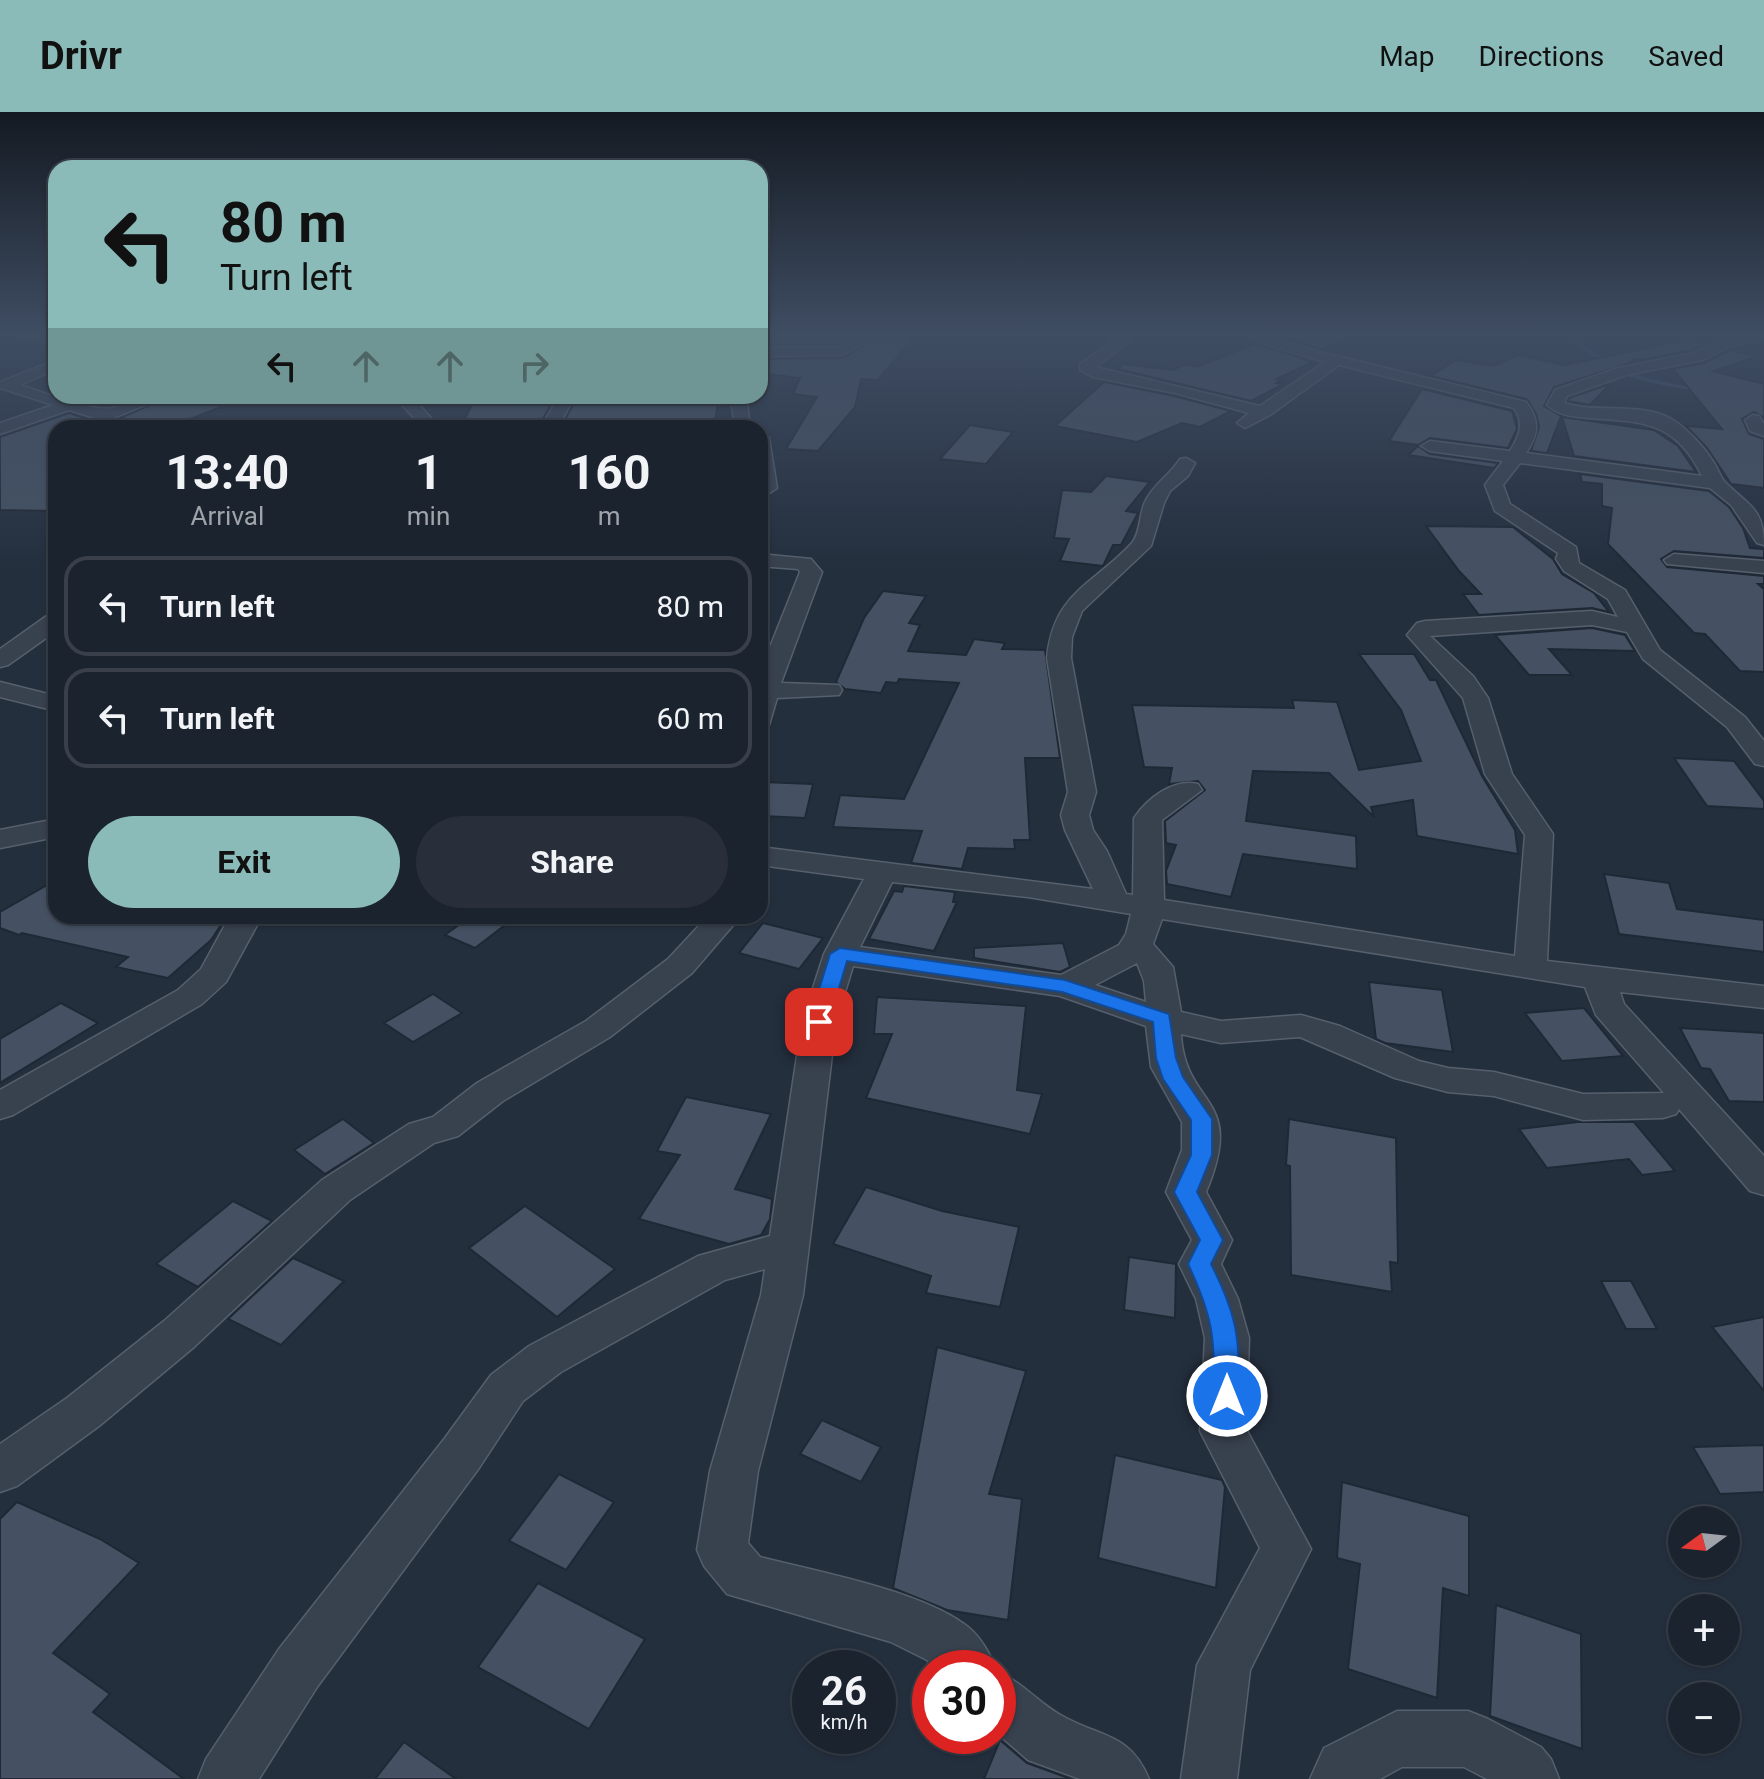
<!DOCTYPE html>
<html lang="en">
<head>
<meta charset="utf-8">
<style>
	:root { --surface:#1b232e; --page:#282f3a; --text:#f1f3f6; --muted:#a0a4aa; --line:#39404a; --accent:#8bbbb9 }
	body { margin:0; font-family:Roboto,sans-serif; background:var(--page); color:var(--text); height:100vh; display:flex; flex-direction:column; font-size:30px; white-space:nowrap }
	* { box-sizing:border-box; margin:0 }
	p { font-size:26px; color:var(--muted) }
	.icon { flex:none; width:44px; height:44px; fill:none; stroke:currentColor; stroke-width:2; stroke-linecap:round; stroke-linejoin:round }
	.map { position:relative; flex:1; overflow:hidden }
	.sheet { position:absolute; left:48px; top:308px; width:720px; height:504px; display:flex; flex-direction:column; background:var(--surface); border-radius:24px; box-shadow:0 2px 6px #0004,0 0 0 2px var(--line) }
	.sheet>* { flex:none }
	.guide { position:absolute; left:48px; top:48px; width:720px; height:244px; border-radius:24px; box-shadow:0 2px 6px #0004,0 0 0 2px var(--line); background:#8bbbb9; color:#111; overflow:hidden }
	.needle { width:52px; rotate:255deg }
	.buttons { position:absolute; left:1668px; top:1394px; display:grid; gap:16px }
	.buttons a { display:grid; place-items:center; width:72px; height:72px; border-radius:50%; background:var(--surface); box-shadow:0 2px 6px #0004,0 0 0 2px var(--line); font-size:40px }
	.speed { position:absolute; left:792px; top:1538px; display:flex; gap:16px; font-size:40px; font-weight:700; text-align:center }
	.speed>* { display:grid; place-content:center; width:104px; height:104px; border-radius:50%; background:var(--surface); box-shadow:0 2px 6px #0004,0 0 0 2px var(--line); line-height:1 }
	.speed small { font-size:20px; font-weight:400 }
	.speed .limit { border:12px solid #d22; background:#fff; color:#111 }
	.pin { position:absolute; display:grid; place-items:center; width:68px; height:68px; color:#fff; margin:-34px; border-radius:16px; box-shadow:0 4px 12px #0006 }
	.me { position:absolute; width:88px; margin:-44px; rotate:0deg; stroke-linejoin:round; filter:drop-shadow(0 0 6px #0008) }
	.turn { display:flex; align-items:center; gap:28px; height:168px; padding:0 40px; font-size:36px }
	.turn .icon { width:104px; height:104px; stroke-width:2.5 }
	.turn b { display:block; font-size:56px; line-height:68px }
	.lanes { display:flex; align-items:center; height:76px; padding:0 40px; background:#0003; justify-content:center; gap:40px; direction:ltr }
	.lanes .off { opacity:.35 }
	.eta { display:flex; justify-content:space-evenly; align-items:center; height:136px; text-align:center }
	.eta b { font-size:48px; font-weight:700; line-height:56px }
	.button { display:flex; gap:16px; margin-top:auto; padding:16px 40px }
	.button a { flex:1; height:92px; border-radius:48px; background:var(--accent); color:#111; font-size:32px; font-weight:700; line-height:92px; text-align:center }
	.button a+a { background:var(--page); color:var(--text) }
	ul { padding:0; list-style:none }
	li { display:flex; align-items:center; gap:24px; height:100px; margin:0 16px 12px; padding:0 24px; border:4px solid var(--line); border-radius:24px }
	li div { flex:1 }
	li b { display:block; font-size:30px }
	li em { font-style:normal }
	header { display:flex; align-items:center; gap:48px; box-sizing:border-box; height:112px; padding:0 40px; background:var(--accent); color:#111 }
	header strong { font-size:38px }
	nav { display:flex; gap:44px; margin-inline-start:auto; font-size:28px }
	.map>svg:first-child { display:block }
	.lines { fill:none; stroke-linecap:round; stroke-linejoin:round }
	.stream { fill:#394c67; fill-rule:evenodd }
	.building { fill:#455162; stroke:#1f2835; stroke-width:2 }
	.minor-casing { stroke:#565f6c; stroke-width:3 }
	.minor { fill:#38414e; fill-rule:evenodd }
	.route { fill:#1a73e8; stroke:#114b97; stroke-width:2 }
</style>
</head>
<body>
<header>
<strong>Drivr</strong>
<nav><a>Map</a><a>Directions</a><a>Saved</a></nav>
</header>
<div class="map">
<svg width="1764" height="1667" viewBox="0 0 1764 1667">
	<rect width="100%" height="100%" fill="#242f3e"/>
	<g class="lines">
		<path class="stream" d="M1559,220H1564L1570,223L1616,255L1647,266L1702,278L1700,279C1670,275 1637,270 1610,256C1592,246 1576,231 1559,220Z"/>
	</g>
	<g class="building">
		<polygon points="795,220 861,220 839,232 760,233 760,223 791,223"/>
		<polygon points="887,220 919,220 878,268 861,267 855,295 818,339 786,337 817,285 793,282 800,266 760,261 760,247 843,246"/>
		<polygon points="1284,220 1360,220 1322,237 1278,223"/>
		<polygon points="1686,228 1705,232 1693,238 1641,248 1634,247 1630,251 1554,275 1544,294 1561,304 1547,341 1531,339 1539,315 1536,302 1527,287 1431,264 1456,248 1494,254 1518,243 1565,253"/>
		<polygon points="1256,231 1313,250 1276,267 1281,268 1276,271 1284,272 1251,289 1118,257 1124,252 1172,258 1187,252 1197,255"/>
		<polygon points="1730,238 1758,244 1713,259 1764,272 1764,306 1754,300 1742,307 1749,322 1764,327 1764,376 1731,372 1707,336 1686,314 1722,317 1673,257 1704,251"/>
		<polygon points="1104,270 1174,284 1231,299 1200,315 1182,311 1137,330 1055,314"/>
		<polygon points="1610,272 1590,293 1568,289 1569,286"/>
		<polygon points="1422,277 1512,299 1517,317 1508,336 1430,326 1418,333 1389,329"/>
		<polygon points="64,284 142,284 102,293"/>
		<polygon points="170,284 244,286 167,316 132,313 128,316 56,316 56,399 0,398 0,325 69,301 94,309 114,309"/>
		<polygon points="471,284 556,284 541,310 496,309 493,316 460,316 471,295"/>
		<polygon points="578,284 719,284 714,316 568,316 571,311 563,311"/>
		<polygon points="1562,305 1654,318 1678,334 1696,360 1574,344"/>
		<polygon points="970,313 1013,320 986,352 940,347"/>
		<polygon points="1418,334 1430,342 1498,351 1494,356 1408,343"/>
		<polygon points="1580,362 1709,379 1729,395 1743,416 1750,436 1764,437 1764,446 1674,439 1661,447 1667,455 1764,464 1764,472 1758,472 1764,477 1764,560 1740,559 1705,522 1694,521 1608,432 1612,396 1602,394 1602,372 1582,370"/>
		<polygon points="1106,364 1150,370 1126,399 1138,401 1121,433 1113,433 1103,454 1060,449 1069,427 1054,426 1062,378 1091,380"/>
		<polygon points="1426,414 1513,415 1553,447 1562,462 1594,481 1609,500 1592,496 1479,503 1463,482 1481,482 1459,459"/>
		<polygon points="883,479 926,484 909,511 920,513 908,539 966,543 974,527 1005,531 1002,537 1045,538 1060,646 1025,646 1030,728 1014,728 1015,737 968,736 962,757 911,751 922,719 833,715 840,683 904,687 959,571 899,567 897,571 886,570 881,581 845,577 836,570 864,506"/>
		<polygon points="1592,516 1625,523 1635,539 1549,537 1572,563 1529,563 1495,523"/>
		<polygon points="1359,542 1414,542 1430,568 1436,568 1482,664 1515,718 1518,742 1417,724 1413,688 1371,695 1374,705 1329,661 1253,659 1246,709 1356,724 1357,757 1243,742 1231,785 1167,772 1166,759 1176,733 1166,731 1165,709 1205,678 1198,669 1169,672 1172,656 1144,655 1132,593 1294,596 1292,588 1337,590 1359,658 1421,649 1401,598"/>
		<polygon points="1674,646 1734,649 1764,689 1764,697 1707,694"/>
		<polygon points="763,670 813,672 805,706 760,704"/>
		<polygon points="1604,762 1669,771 1677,797 1764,808 1764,840 1619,822"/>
		<polygon points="56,768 56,804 227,804 211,828 168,866 116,855 128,845 22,821 19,823 0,816 0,800"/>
		<polygon points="904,774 955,780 953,790 957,790 934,839 869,827 894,779 902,780"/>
		<polygon points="471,804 517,804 475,836 445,823"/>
		<polygon points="763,811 823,826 799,857 739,841"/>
		<polygon points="1063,831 1070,855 1060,860 974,846 974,836"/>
		<polygon points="1369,870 1442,878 1453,940 1385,931 1376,927"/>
		<polygon points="433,882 462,901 413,930 384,911"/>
		<polygon points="877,885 1026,894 1017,978 1042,982 1030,1022 866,986 892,922 874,922"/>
		<polygon points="61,891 98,911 0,971 0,927"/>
		<polygon points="1584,896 1623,944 1562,949 1525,901"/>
		<polygon points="1680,916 1764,921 1764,990 1729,989 1710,957 1701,956"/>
		<polygon points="686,985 771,1002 735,1077 772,1087 770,1107 761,1123 729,1132 639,1107 680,1043 657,1039"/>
		<polygon points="343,1007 374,1031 325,1062 294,1038"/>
		<polygon points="1289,1007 1396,1026 1398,1151 1390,1150 1392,1180 1291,1163 1290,1054 1286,1053"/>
		<polygon points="1578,1010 1634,1010 1675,1059 1642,1063 1629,1047 1547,1056 1519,1017"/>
		<polygon points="866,1075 942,1099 1019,1115 1000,1195 926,1181 931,1164 833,1132"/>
		<polygon points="233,1089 272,1109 198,1175 156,1152"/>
		<polygon points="525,1094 615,1157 557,1205 469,1136"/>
		<polygon points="1129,1145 1176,1152 1175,1206 1124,1198"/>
		<polygon points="293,1146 344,1169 281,1233 228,1207"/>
		<polygon points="1601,1169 1631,1169 1657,1217 1626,1217"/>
		<polygon points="1764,1205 1764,1279 1712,1215"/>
		<polygon points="937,1235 1026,1259 989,1382 1022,1387 1008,1508 947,1498 893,1476"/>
		<polygon points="822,1308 881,1335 861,1370 800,1342"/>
		<polygon points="1764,1333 1764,1380 1720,1382 1693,1335"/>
		<polygon points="1115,1343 1222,1368 1225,1375 1216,1476 1098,1446"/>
		<polygon points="559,1362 614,1390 566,1458 509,1429"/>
		<polygon points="1342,1370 1469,1404 1469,1484 1443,1476 1437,1586 1348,1557 1360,1452 1337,1446"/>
		<polygon points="17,1390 100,1427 139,1451 53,1541 110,1582 93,1600 184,1667 0,1667 0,1407"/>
		<polygon points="538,1471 645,1527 589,1617 478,1555"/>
		<polygon points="1496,1493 1581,1522 1582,1637 1490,1604"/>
		<polygon points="1000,1628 1027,1651 1071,1667 984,1667"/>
		<polygon points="404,1630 456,1667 375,1667"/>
	</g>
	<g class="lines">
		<defs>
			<g id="minor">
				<polygon points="10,220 56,222 56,230 17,224"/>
				<polygon points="867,220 884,220 843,243 760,244 760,236 840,235"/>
				<path d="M1121,220H1135L1130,230L1095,255L1260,294L1325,250L1261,231L1245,220H1262L1308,237L1526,290C1540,308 1539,322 1526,341L1702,364C1675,308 1642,310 1588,306C1574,305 1557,303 1547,293L1555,278L1618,256L1694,241L1719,229L1764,220V226L1729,235L1703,248L1626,263L1567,284L1564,291C1597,302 1643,289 1673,308C1686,316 1704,335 1712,348C1717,354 1719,363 1724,369C1747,393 1764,395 1764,433L1757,431L1731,393L1710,376L1520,351L1503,373L1510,392L1576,435L1579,451L1625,478L1660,538L1745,605L1764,629V654L1755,652L1727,615L1643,547L1627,520L1592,513L1430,524L1473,564L1488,586L1512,662L1553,722L1547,849L1764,874V896L1620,880L1624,892L1764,1044V1083L1750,1079L1679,997L1676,1002L1663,1006L1583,1008L1494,984L1448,980L1395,966L1300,925L1221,931L1181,922C1185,997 1247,982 1206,1080L1232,1128L1221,1152L1238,1187L1249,1226L1246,1317L1311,1437L1250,1558L1237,1667H1181L1197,1553L1260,1436L1200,1319L1205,1226L1196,1187L1179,1152L1192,1128L1166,1080L1182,1038V1010L1151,955L1146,914L1060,884L853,854L836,910L803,1183L758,1359L748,1431L760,1445C818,1460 917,1478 964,1512C979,1522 989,1540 996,1556H934L927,1548L891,1530L727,1482L704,1454L697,1438L710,1359L761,1183L765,1157L725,1168L561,1260L523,1289L479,1356L317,1575L259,1667H198L206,1647L279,1537L445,1326L491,1263L529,1234L698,1144L770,1124L802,910L824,842L864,767L760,753V735L1093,777L1065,718L1061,703L1068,680L1047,546C1054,480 1092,474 1132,431C1141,420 1139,402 1145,390C1153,372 1170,363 1180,347L1186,346L1195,351L1188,364L1170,379L1164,391L1151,434L1082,499L1072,525L1071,546L1096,680L1089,703L1093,718L1107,739L1126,782L1133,783L1134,706C1147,687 1173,666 1198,672L1202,678L1162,708L1164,788L1515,844L1525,723L1485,662L1463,586L1407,523L1417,511L1425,509L1592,499L1618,505L1608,487L1564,459L1556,447L1558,441L1495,399L1485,373L1503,349L1430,339L1421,334L1430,329L1510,339C1519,325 1525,311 1514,296L1339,253L1270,303L1245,316L1237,311L1249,301L1175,281L1093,265L1080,258V252L1119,225ZM892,770L1028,785L1131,802L1126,822L1119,833L1061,863L860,835ZM1162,807L1585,875L1596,903L1664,981L1583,982L1494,960L1448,956L1419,949L1340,914L1301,903L1221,909L1181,900L1173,855L1153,832ZM1137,851L1144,869L1146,890L1095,873Z"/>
				<path d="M56,248V257L20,273C44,280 88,300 112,296C134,291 142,284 167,284L113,306H95L69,298L0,322V311L53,293L0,276V270Z"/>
				<polygon points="394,284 411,284 440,316 423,316"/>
				<polygon points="559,284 575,284 557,316 541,316"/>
				<polygon points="730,284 746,284 749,307 758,316 740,316 735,313"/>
				<polygon points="1753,303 1759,304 1764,312 1764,324 1750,319 1745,308"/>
				<polygon points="760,321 769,326 777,376 768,382 760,378"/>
				<polygon points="760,442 811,447 822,460 781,571 839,573 842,578 839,583 777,586 769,613 760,616 760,560 800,460 798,457 760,454"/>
				<polygon points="1674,442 1764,449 1764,461 1667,452 1664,448"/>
				<polygon points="56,501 56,519 8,553 0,555 0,537 48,503"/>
				<polygon points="0,570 56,584 56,599 0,585"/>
				<polygon points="56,707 56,725 0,736 0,718"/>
				<polygon points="230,804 262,804 226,870 202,892 13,1003 0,1007 0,978 178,878 201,857"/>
				<polygon points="708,804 741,804 692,861 610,925 503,989 458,1024 434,1031 350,1088 194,1235 99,1314 17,1374 0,1380 0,1332 67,1286 164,1209 322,1068 409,1012 433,1005 477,971 586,909 668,847"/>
				<path d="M998,1560C1024,1571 1041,1594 1066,1606C1104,1626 1130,1622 1149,1667H1080L1028,1648L998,1622Z"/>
				<polygon points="1397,1599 1468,1599 1488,1607 1541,1635 1551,1647 1559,1667 1487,1667 1464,1655 1402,1655 1380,1667 1310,1667 1324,1636"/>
			</g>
		</defs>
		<use href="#minor" class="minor-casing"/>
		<use href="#minor" class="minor"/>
	</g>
	<linearGradient id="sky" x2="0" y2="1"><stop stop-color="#141a22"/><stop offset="0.49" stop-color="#3f4d63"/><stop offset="1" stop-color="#3f4d63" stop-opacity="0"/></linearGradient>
	<rect width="1764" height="453" fill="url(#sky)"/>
	<path class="route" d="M840,836L1065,868L1169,902L1176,946L1183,965L1212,1007V1043L1197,1080L1223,1128L1211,1152C1238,1205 1239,1226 1240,1284L1236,1292L1227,1295L1218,1292L1214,1284C1215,1226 1213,1205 1188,1152L1200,1128L1174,1080L1191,1043V1008L1163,967L1156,946L1153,910L1062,880L847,849L829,910L819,916L812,914L809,910L830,842Z"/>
</svg>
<div class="buttons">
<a><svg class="needle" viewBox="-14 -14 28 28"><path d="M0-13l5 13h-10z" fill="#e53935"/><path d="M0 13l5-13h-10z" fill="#a0a4aa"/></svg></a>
<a>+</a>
<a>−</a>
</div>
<div class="speed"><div>26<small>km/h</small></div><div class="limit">30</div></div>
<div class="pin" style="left:819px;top:910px;background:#d93025"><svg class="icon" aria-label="arrive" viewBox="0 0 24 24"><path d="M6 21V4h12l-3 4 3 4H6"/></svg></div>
<svg class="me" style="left:1227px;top:1284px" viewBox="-20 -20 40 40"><circle r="17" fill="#1a73e8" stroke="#fff" stroke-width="3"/><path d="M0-11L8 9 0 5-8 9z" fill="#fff"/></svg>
<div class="guide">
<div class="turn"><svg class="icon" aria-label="left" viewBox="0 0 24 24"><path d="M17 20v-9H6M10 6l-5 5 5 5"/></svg><div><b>80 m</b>Turn left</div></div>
<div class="lanes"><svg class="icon" aria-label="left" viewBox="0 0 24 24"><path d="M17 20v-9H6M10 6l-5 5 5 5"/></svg><svg class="icon off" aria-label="ahead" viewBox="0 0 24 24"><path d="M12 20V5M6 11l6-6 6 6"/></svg><svg class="icon off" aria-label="ahead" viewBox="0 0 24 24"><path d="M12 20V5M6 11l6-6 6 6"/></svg><svg class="icon off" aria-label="right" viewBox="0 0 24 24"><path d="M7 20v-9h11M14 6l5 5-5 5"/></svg></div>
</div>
<section class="sheet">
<div class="eta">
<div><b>13:40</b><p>Arrival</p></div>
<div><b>1</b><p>min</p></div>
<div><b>160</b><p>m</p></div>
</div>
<ul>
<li><svg class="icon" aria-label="left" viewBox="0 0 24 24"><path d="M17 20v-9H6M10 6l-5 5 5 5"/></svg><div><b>Turn left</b></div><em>80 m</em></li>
<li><svg class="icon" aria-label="left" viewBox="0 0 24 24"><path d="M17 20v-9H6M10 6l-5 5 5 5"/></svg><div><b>Turn left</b></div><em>60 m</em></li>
</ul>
<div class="button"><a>Exit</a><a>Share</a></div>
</section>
</div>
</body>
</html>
